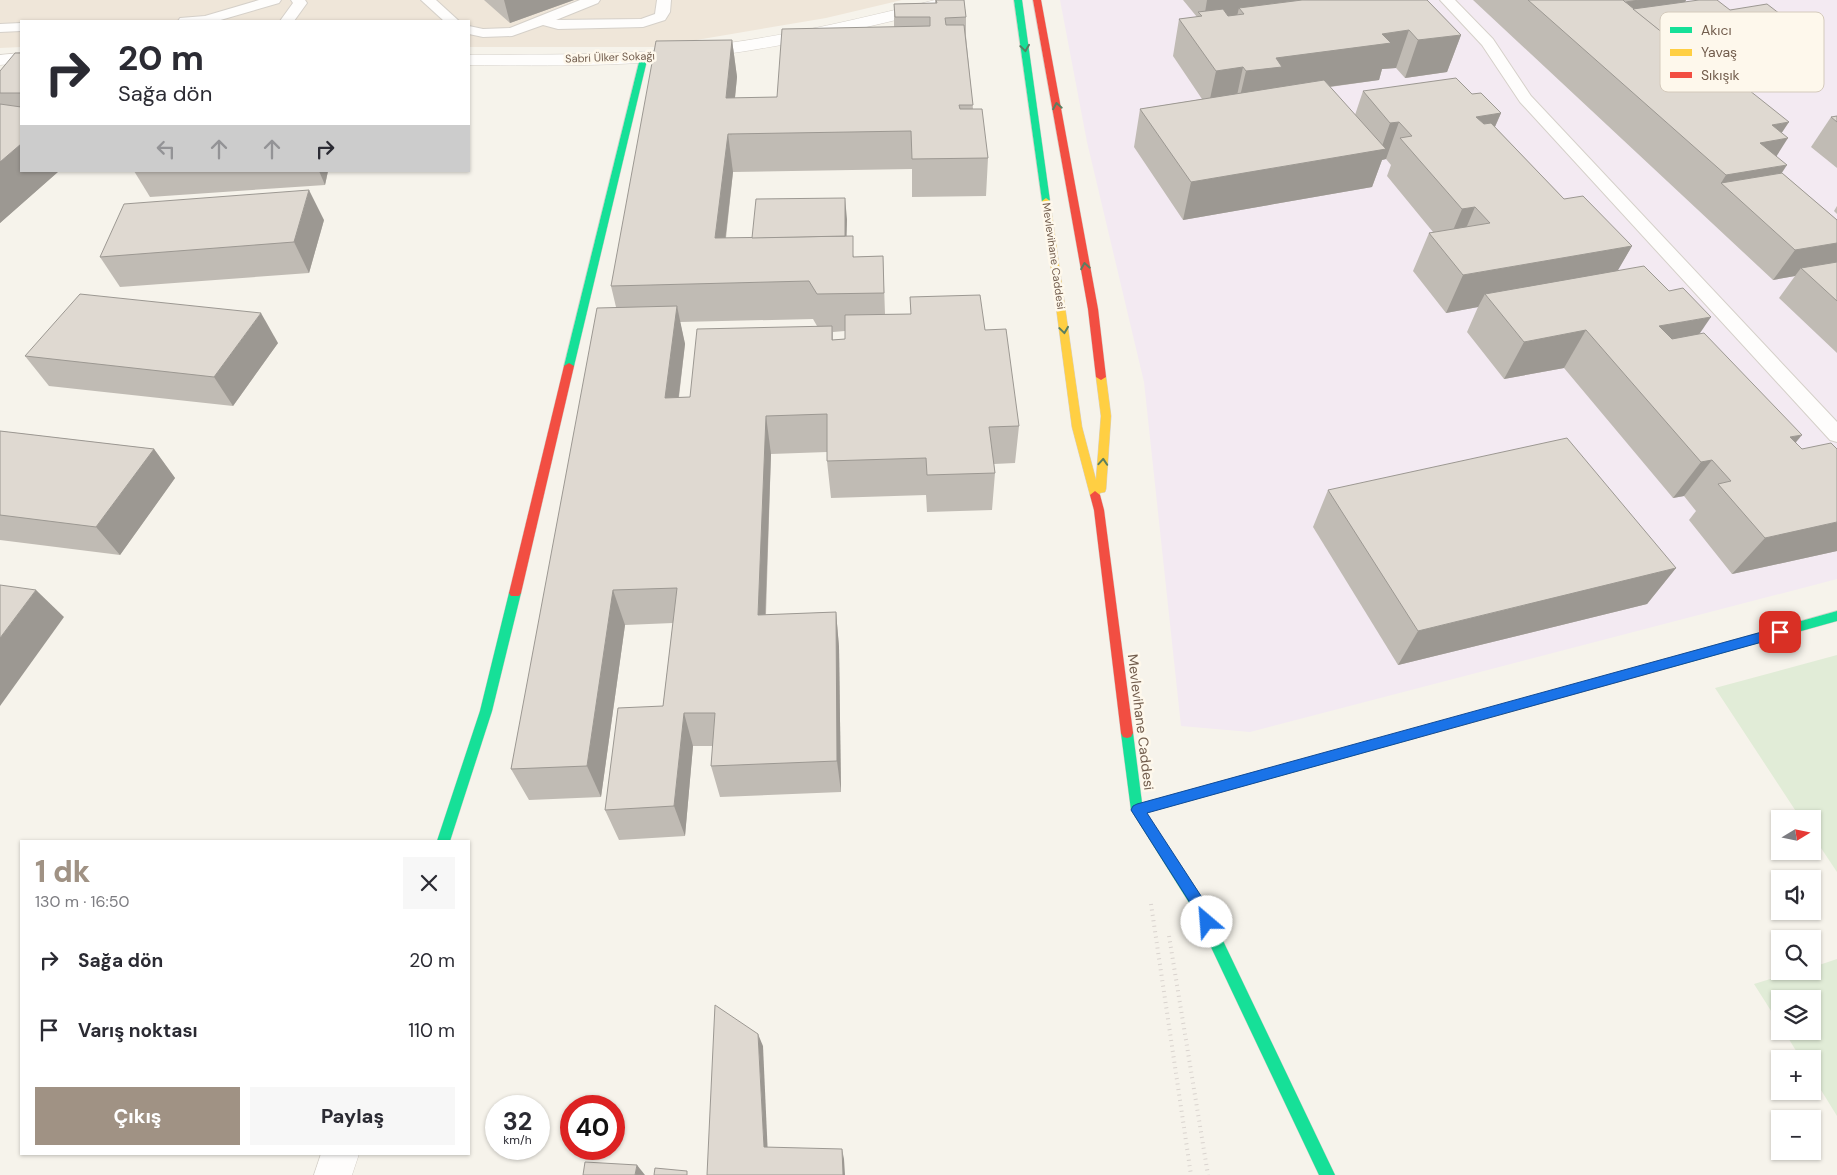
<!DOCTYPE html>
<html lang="tr">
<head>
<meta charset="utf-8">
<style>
	:root { --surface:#fff; --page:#f7f7f7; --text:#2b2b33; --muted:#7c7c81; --accent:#a09284 }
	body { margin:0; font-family:"DM Sans",sans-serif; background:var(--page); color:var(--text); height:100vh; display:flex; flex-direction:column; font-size:19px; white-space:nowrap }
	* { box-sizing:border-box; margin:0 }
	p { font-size:16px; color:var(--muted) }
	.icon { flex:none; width:28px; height:28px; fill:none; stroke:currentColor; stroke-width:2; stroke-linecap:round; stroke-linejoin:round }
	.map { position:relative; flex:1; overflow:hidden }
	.details { position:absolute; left:20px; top:840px; width:450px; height:315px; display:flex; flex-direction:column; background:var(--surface); border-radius:0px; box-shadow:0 1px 4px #0004 }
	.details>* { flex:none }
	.top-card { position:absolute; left:20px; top:20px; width:450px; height:152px; border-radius:0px; box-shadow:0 1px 4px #0004; background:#fff; color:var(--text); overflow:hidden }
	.needle { width:32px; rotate:80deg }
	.controls { position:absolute; left:1771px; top:810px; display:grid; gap:10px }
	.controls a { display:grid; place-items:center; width:50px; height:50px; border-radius:0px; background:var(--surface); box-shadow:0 1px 4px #0004; font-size:25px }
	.speed { position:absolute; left:485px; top:1095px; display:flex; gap:10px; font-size:25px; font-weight:700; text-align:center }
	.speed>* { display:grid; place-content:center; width:65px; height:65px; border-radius:50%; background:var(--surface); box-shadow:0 1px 4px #0004; line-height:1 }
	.speed small { font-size:12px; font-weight:400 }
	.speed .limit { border:8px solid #d22; background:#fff; color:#111 }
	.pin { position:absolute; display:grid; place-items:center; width:42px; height:42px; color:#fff; margin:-21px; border-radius:10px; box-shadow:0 2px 8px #0006 }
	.me { position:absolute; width:55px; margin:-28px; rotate:333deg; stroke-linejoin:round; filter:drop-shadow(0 0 4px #0008) }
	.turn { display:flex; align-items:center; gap:18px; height:105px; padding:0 15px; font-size:22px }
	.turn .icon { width:65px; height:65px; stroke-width:2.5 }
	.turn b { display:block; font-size:35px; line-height:42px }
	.lanes { display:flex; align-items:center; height:48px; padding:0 15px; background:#0003; justify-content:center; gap:25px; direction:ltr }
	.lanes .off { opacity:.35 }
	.round { display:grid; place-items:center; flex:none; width:52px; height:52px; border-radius:0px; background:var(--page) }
	.summary { display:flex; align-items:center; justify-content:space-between; height:85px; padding:0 15px }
	h1 { font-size:30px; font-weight:800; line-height:38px; color:var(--accent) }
	.action { display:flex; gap:10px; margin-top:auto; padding:10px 15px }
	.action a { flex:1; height:58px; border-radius:0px; background:var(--accent); color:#fff; font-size:20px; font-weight:800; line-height:58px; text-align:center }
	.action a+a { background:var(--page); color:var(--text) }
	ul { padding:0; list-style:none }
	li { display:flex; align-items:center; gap:15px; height:70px; padding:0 15px }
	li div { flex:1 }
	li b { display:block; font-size:19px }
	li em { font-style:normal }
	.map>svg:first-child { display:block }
	.residential { fill:#efe6d9 }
	.education { fill:#f3eaf2 }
	.green { fill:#e1ecd7 }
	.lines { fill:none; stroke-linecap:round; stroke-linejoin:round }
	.lane-casing { stroke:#d5d0c9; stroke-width:2 }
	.street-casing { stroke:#d5d0c9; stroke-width:1 }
	.fast-casing { stroke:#d6d0c9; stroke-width:1 }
	.slow-casing { stroke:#d6d0c9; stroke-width:1 }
	.jam-casing { stroke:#d6d0c9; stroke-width:1 }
	.path { stroke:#d9d3ce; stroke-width:4; stroke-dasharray:1 4.5; stroke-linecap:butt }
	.lane { fill:#fefdfc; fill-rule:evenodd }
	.street { fill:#fefdfc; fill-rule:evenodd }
	.fast { fill:#16e098; fill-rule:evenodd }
	.slow { fill:#ffcf43; fill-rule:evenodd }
	.jam { fill:#f24e42; fill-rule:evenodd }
	.wall { fill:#c0bbb4; fill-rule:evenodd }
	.shaded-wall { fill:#9c9892 }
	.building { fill:#dfd9d1; stroke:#9c9892 }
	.oneway { stroke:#5b7e60 }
	.route { fill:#1a73e8; stroke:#114b97 }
	.labels { text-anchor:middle; stroke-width:5; stroke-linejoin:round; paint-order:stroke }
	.far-street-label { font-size:11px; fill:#725d4d; stroke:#fef8ec }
	.street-label { font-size:14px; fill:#725d4d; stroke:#fef8ec }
	.key { fill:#fef8ec; stroke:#d4cabc; stroke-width:1 }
	.key-label { font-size:14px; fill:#725d4d }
</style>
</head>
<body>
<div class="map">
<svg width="1837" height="1175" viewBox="0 0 1837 1175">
	<rect width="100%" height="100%" fill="#f6f3eb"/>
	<polygon class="residential" points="0,0 902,0 826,18 655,47 469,47 469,21 21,21 21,47 0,48"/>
	<polygon class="education" points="1060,0 1837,0 1837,579 1250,732 1181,726 1144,382 1087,142"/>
	<g class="green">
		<polygon points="1837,655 1837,872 1813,836 1812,819 1801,819 1715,688"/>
		<polygon points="1837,959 1837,1116 1813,1077 1812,1059 1801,1059 1784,1031 1812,1031 1812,999 1780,999 1780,1025 1754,984 1796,971 1812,971 1813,967"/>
	</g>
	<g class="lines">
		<defs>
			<g id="lane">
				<polygon points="259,0 281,0 279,3 217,21 178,21 180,18 205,16"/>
				<polygon points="291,0 305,0 307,3 294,21 280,21 293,3"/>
				<polygon points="421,0 436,0 459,21 444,21"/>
				<polygon points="580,0 600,0 598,3 556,20 641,19 655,14 657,0 671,0 670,12 665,20 643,27 558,29 543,25 512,36 483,37 469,34 469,26 483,29 510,28"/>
				<polygon points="1440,0 1455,0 1493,39 1531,96 1837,422 1837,442 1830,440 1520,102 1482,45"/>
				<polygon points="21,23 21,31 0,32 0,24"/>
			</g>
			<g id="street">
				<path d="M935,0H964L961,4C881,24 801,44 719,55C637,67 552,66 469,65V55C541,54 613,56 685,48C770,40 852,21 935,0Z"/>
				<polygon points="21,53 21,63 0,65 0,55"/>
				<polygon points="321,1154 359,1154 352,1175 314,1175"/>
			</g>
			<g id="fast">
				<polygon points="1014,0 1022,0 1050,201 1046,204 1042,201"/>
				<polygon points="641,54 648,56 574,366 569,369 564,366"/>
				<polygon points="515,588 519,590 521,593 492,711 450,841 437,841 480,711 509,593 511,590"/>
				<polygon points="1837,611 1837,621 1669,668 1665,666 1663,663 1665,660 1669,658"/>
				<polygon points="1127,728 1131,729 1133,733 1142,803 1413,729 1417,730 1419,734 1417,738 1413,739 1146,813 1203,899 1335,1175 1319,1175 1193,909 1131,810 1121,733 1123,729"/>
			</g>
			<g id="slow">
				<polygon points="1046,198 1050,201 1082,427 1096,480 1101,416 1096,377 1101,374 1106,377 1111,416 1106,489 1105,492 1100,493 1099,498 1095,499 1090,495 1072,427 1042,201"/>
				<polygon points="1669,658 1673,660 1675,663 1673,666 1669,668 1413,739 1409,738 1407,734 1409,730 1413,729"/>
			</g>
			<g id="jam">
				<polygon points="1033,0 1041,0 1098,309 1106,377 1101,380 1096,377 1088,309"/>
				<polygon points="569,363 574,366 521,593 519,596 511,596 509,593 564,366"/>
				<polygon points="1095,491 1100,495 1104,510 1133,733 1131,737 1127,738 1123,737 1121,733 1094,510 1090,495"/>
			</g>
		</defs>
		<use href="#lane" class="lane-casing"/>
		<use href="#street" class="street-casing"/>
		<use href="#fast" class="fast-casing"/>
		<use href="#slow" class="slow-casing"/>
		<use href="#jam" class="jam-casing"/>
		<g class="path">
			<polyline points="1151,904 1191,1175"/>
			<polyline points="1169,936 1208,1175"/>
		</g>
		<use href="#lane" class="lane"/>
		<use href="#street" class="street"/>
		<use href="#fast" class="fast"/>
		<use href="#slow" class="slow"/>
		<use href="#jam" class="jam"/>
	</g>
	<g class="wall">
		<polygon points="484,0 574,0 510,23"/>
		<path d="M935,0H964L966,17V36L973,109L988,158L986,196L912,197V169L733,172L726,238H752L847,219L846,236L854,257L883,256L885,314H911L910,297L985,330L1019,426L1015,463L994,464L995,473L992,510L927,512L926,495L831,498L827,461V452L771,454L766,615L836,612L839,647L841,792L720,797L711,766L713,746H693L685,836L619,840L605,810L663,706L673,623L625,625L601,797L529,800L511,769L616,307L611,286L732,40L737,77L735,98L777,97L894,27V4L935,3ZM813,319L817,326L690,397H679L685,344L680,322ZM845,331V339L833,340V332Z"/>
		<polygon points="1183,0 1427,0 1461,35 1447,72 1405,78 1396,68 1382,69 1379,80 1330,87 1355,115 1363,91 1472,94 1501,113 1495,127 1564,199 1632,246 1617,271 1699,334 1796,442 1837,551 1732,574 1689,520 1696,511 1684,496 1673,498 1564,368 1504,379 1467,332 1478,307 1446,313 1413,271 1429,233 1433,232 1387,176 1391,165 1386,159 1382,160 1372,187 1183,220 1134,147 1140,109 1202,99 1173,56 1179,19 1197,17"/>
		<polygon points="1473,0 1686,0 1685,2 1730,10 1793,24 1776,53 1763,55 1757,64 1723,69 1782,133 1776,156 1782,173 1837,220 1837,353 1779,298 1795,276 1773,280"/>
		<polygon points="21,53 21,171 59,171 0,223 0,71"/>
		<polygon points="1837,116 1837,168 1811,147 1831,117"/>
		<polygon points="134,171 328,171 325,185 150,197"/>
		<polygon points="1837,206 1837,214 1834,211"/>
		<polygon points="324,220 309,273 120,287 100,257"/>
		<polygon points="278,343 233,406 49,386 25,356"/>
		<polygon points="0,431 154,449 175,478 120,555 0,540"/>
		<polygon points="1328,490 1676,568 1647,604 1398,665 1313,527"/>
	</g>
	<g class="shaded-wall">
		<polygon points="504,0 574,0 510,23"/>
		<polygon points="1207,0 1345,0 1239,8 1236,20 1203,25"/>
		<polygon points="1622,0 1686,0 1683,7 1600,33"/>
		<polygon points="1793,24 1776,53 1763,55 1757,64 1713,71 1671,93 1702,45 1766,28"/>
		<polygon points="1409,30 1396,68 1382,69 1379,80 1275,94 1237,109 1246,71 1276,58 1382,34"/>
		<polygon points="1461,35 1447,72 1405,78 1418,40"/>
		<polygon points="732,40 737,77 731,136 726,98"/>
		<polygon points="1243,67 1235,105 1208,108 1216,71"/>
		<polygon points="1501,113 1484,151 1476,117"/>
		<polygon points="1399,122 1386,159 1382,160 1372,187 1183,220 1191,182 1381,149 1390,123"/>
		<polygon points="1789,122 1777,140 1788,138 1769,168 1787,165 1762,203 1721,183 1726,175 1772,125"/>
		<polygon points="728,134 733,172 721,276 715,238"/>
		<polygon points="21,144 21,171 59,171 0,223 0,162"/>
		<polygon points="319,171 328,171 325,185"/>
		<polygon points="309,190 324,220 309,273 294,242"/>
		<polygon points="845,198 847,219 846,259 844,239"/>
		<polygon points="1475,207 1459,245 1446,247 1462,209"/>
		<polygon points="1837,243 1837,268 1801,268 1795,276 1773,280 1795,250"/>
		<polygon points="1632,246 1610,284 1485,294 1478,307 1446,313 1463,275"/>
		<polygon points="677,306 685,344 674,435 665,398"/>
		<polygon points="261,313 278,343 233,406 214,377"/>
		<polygon points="1711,317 1685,355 1659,326"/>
		<polygon points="1586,330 1564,368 1504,379 1524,342"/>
		<polygon points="766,416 771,454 764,650 758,615"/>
		<polygon points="1802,435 1771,472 1790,437"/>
		<polygon points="154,449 175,478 120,555 96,527"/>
		<polygon points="1712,460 1684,496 1673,498 1701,462"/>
		<polygon points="1837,522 1837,551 1732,574 1765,538"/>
		<polygon points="1676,568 1647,604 1398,665 1418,631"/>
		<polygon points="36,590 64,617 0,706 0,638"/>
		<polygon points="613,590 625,625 601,797 587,766"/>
		<polygon points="836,612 839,647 841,792 837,761"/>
		<polygon points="684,713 693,746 685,836 674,806"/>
		<polygon points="758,1034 763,1046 768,1157 764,1147"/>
		<polygon points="842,1149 844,1159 845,1175 843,1175"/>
		<polygon points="637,1165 645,1175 635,1175"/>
	</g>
	<g class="building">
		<polygon points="936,0 964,0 966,17 945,18 946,25 964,25 973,105 959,105 960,109 982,109 988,158 912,159 911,131 728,134 715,238 853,236 853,257 883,256 884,293 817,294 809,281 611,286 656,41 732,40 726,98 777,97 782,29 930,26 930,17 895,17 894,4 937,3"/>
		<polygon points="1302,0 1427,0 1461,35 1418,40 1409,30 1382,34 1391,43 1276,58 1282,67 1246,71 1243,67 1216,71 1179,19 1202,16 1198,12 1223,9 1228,16 1244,14 1239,8"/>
		<polygon points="1528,0 1623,0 1707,69 1720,67 1789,122 1772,125 1788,138 1760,143 1787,165 1726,175"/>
		<polygon points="1623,0 1640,0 1625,2"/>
		<polygon points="1699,0 1717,0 1730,10 1767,4 1793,24 1766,28 1775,35 1702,45 1719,59 1699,62 1633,9"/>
		<polygon points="15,53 21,53 21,93 0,93 0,71"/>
		<polygon points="1456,78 1472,94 1481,93 1501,113 1476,117 1484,124 1491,123 1564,199 1583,196 1632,246 1463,275 1429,233 1490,223 1475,207 1462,209 1400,138 1412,136 1399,122 1390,123 1363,91"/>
		<polygon points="1324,80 1386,149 1191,182 1140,109"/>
		<polygon points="0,104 21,107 21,144 0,162"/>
		<polygon points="1837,116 1837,122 1831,117"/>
		<polygon points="1782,173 1837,220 1837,243 1795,250 1721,183"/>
		<polygon points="309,190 294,242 100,257 124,204"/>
		<polygon points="845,198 845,236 752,238 756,199"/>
		<polygon points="1837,262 1837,301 1801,268"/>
		<polygon points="1644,266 1669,291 1683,288 1711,317 1659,326 1672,339 1704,333 1802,435 1790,437 1802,449 1831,443 1837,449 1837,522 1765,538 1718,484 1731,481 1712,460 1701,462 1586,330 1524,342 1485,294"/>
		<polygon points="80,294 261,313 214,377 25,356"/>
		<polygon points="980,295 985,330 1006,329 1019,426 989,427 995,473 927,475 926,458 827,461 827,414 766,416 758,615 836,612 837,761 711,766 715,713 684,713 674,806 605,810 618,708 663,706 677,588 613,590 587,766 511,769 597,308 677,306 665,398 690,397 697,329 832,326 832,340 845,339 845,315 911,314 910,297"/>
		<polygon points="0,431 154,449 96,527 0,515"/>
		<polygon points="1567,438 1676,568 1418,631 1328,490"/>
		<polygon points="0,585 36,590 0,638"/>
		<polygon points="715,1005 758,1034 764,1147 842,1149 843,1175 707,1175"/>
		<polygon points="585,1162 637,1165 635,1175 583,1175"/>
		<polygon points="655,1168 687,1171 687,1175 654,1175"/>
	</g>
	<defs><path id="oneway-chevron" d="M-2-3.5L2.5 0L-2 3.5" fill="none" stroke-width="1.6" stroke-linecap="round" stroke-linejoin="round" transform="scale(1.25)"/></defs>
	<g class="oneway">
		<use href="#oneway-chevron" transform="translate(1025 48) rotate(82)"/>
		<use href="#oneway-chevron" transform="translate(1057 106) rotate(-100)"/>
		<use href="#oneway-chevron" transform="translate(1085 266) rotate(-100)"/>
		<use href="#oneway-chevron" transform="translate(1064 330) rotate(82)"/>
		<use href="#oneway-chevron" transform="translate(1103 462) rotate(-86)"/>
	</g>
	<polygon class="route" points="1780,627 1784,629 1786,632 1784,635 1780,637 1147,813 1203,899 1214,922 1212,927 1207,929 1202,927 1194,909 1131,810 1133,806 1137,804"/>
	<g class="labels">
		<g class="far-street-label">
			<text transform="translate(610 57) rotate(-2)" y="4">Sabri Ülker Sokağı</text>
			<text transform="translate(1054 256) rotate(82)" y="4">Mevlevihane Caddesi</text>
		</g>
		<g class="street-label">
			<text transform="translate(1141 722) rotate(83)" y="5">Mevlevihane Caddesi</text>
		</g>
	</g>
	<rect x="1660" y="12" width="164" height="80" rx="8" class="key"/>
	<rect x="1670" y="27" width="22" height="6" fill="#16e098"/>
	<rect x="1670" y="49" width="22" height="7" fill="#ffcf43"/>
	<rect x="1670" y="72" width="22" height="6" fill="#f24e42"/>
	<g class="key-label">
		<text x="1701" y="35">Akıcı</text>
		<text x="1701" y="57">Yavaş</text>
		<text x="1701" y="80">Sıkışık</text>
	</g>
</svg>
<div class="controls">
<a><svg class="needle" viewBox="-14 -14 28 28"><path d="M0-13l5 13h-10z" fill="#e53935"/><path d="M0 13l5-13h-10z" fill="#7c7c81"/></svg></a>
<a><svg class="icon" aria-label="sound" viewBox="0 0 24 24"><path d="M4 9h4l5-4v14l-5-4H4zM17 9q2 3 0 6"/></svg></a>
<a><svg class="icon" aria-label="search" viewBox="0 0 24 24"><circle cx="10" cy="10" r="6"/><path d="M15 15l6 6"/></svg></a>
<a><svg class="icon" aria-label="layers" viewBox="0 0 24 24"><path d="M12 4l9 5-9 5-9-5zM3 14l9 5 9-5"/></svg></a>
<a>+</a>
<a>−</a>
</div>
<div class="speed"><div>32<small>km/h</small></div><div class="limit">40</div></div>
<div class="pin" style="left:1780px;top:632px;background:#d93025"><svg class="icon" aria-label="arrive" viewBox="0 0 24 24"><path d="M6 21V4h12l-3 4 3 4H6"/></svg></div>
<svg class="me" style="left:1207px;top:922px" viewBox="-20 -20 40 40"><circle r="19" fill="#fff"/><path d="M0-13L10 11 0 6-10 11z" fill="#1a73e8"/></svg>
<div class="top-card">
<div class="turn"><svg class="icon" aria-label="right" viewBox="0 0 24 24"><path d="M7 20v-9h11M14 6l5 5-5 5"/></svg><div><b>20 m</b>Sağa dön</div></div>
<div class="lanes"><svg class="icon off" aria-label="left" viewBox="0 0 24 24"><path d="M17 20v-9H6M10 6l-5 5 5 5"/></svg><svg class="icon off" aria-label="ahead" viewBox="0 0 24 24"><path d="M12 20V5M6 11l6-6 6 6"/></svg><svg class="icon off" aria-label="ahead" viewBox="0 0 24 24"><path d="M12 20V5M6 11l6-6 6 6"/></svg><svg class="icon" aria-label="right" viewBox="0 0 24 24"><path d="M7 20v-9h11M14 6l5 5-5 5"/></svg></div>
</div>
<section class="details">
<div class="summary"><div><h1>1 dk</h1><p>130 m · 16:50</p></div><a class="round"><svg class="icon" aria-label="close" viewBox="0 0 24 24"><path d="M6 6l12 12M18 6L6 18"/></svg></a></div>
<ul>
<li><svg class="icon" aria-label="right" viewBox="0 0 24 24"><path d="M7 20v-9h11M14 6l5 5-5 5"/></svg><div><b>Sağa dön</b></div><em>20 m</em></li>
<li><svg class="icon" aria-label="arrive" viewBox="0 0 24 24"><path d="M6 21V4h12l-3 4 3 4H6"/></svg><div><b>Varış noktası</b></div><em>110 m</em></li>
</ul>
<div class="action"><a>Çıkış</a><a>Paylaş</a></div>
</section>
</div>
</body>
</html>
